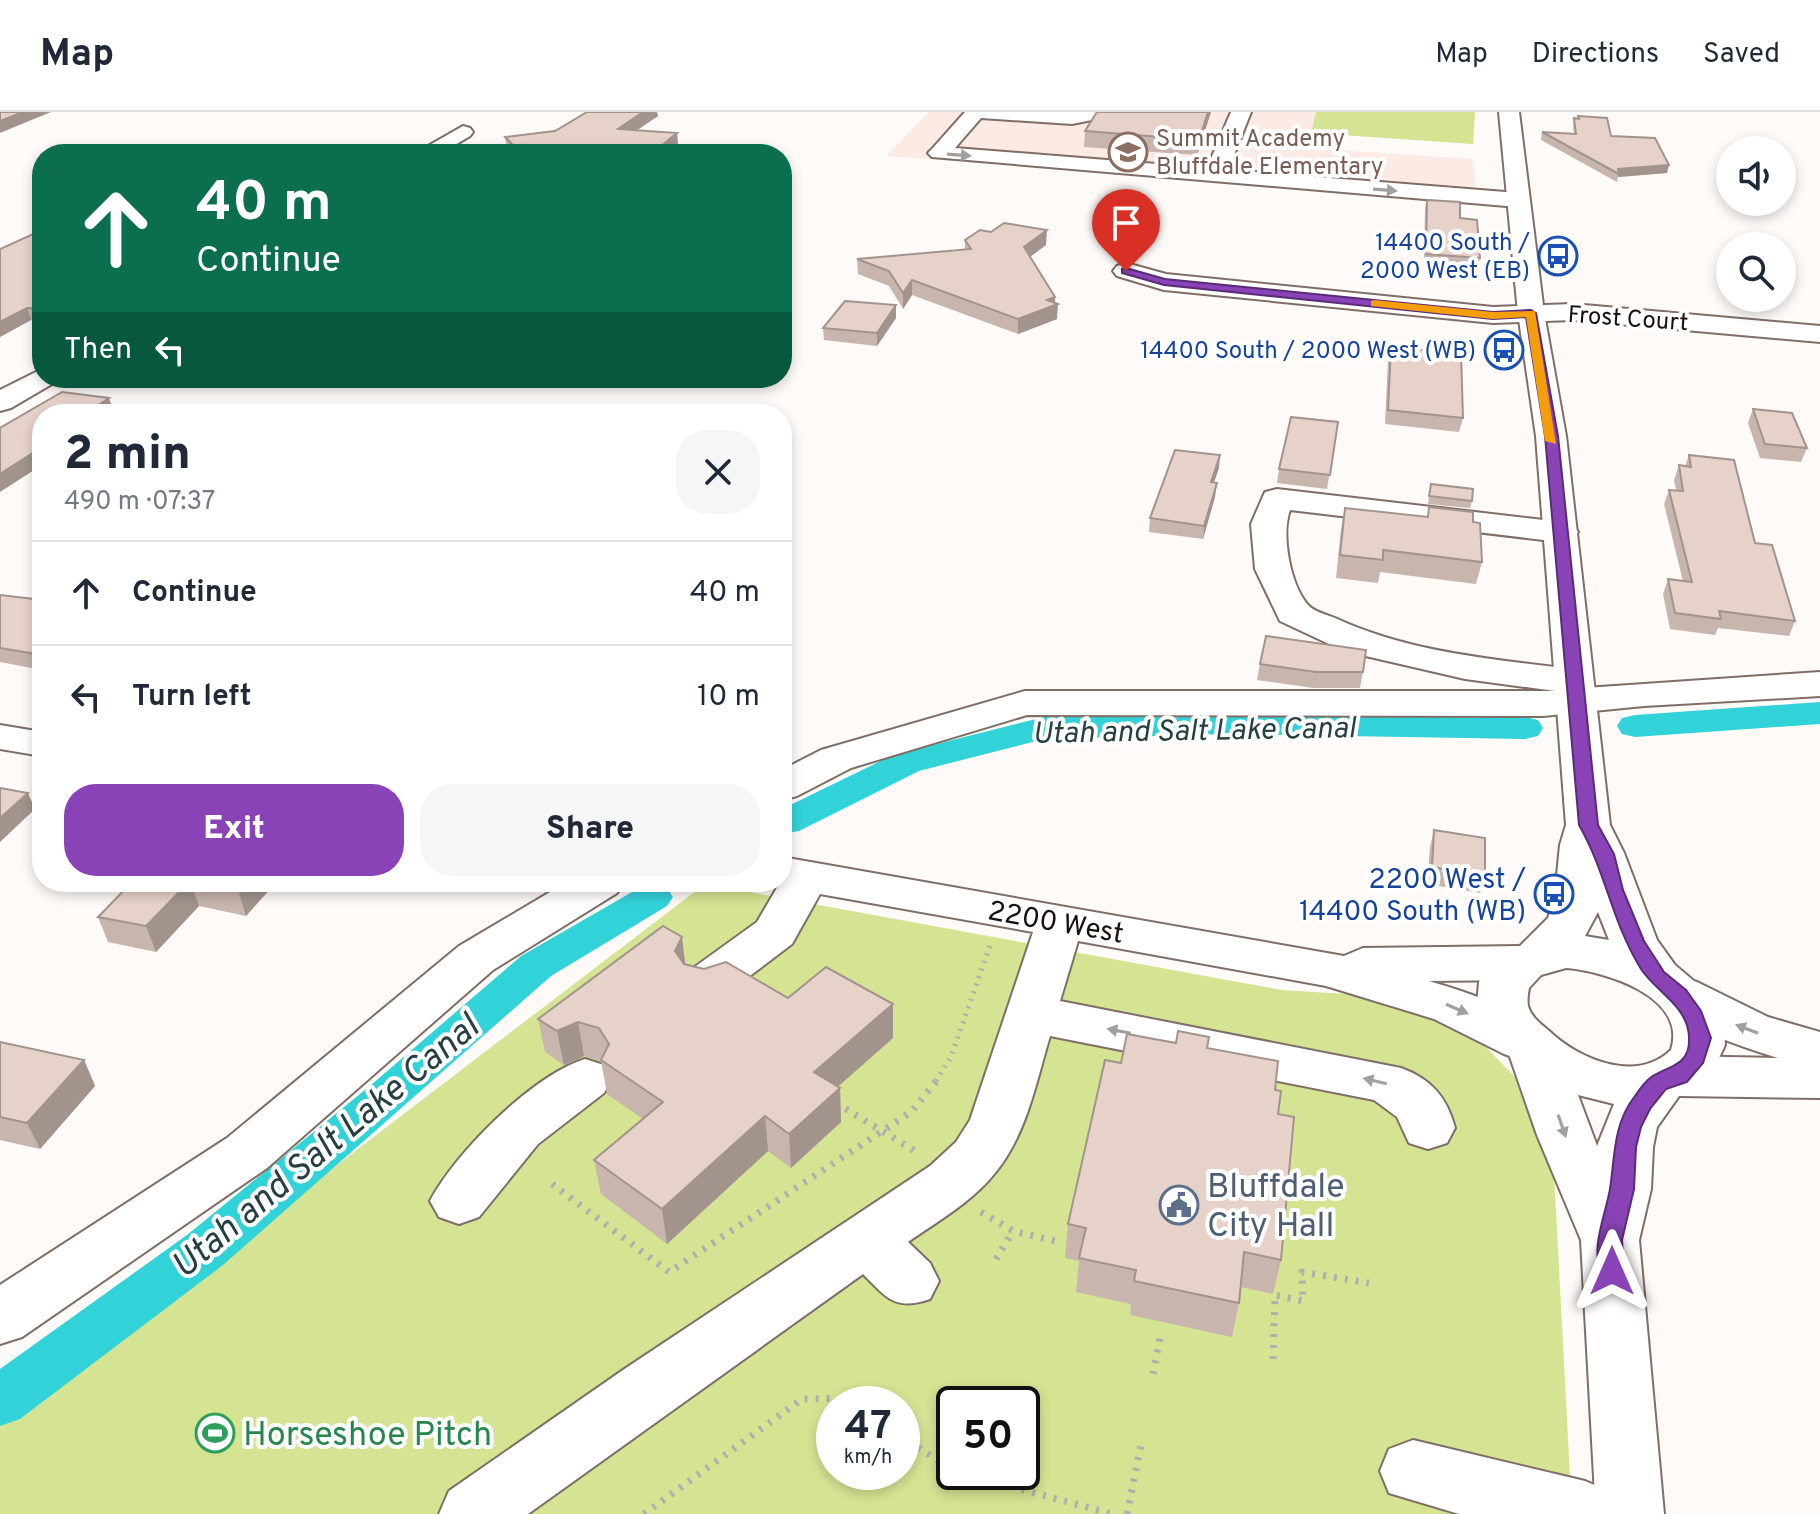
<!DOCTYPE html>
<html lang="en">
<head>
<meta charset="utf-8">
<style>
	:root { --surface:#fff; --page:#f6f6f7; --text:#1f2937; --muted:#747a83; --line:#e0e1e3; --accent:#8943b6 }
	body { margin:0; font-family:Overpass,sans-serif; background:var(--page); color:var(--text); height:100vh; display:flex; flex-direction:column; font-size:30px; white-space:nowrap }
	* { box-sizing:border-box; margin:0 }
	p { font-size:26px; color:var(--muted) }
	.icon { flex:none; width:44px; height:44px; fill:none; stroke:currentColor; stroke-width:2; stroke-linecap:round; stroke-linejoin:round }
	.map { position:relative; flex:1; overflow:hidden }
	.side { position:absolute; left:32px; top:292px; width:760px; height:488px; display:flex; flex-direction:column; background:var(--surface); border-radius:32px; box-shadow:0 4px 12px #0003 }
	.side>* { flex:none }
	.guide { position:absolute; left:32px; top:32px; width:760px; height:244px; border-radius:32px; box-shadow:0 4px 12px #0003; background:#0b6e4f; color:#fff; overflow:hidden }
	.buttons { position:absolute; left:1716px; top:24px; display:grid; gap:16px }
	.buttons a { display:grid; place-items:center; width:80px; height:80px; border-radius:50%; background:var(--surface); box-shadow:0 4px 12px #0003; font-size:40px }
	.speed { position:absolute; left:816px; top:1274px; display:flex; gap:16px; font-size:40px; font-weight:700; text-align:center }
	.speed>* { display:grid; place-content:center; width:104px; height:104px; border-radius:50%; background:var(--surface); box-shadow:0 4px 12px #0003; line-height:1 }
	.speed small { font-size:20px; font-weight:400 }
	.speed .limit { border:4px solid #111; border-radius:12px; background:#fff; color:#111 }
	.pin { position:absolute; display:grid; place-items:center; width:68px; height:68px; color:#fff; margin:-82px -34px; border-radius:50% 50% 50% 0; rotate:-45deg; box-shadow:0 0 8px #0007 }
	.pin .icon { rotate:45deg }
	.me { position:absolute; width:88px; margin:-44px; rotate:0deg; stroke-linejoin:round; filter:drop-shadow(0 0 6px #0008) }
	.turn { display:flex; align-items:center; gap:28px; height:168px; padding:0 32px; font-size:36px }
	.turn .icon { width:104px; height:104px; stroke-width:2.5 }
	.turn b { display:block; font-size:56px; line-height:68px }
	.then { display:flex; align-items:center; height:76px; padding:0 32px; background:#0003; gap:16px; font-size:30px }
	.round { display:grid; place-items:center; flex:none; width:84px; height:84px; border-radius:32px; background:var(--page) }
	.headline { display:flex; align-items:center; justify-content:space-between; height:136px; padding:0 32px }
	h1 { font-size:48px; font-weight:800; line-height:60px }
	.action { display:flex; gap:16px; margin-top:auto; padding:16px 32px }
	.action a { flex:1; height:92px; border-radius:32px; background:var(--accent); color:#fff; font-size:32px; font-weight:800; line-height:92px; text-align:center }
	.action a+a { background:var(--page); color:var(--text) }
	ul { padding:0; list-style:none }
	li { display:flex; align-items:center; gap:24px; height:104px; padding:0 32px; border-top:2px solid var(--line) }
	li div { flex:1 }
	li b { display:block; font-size:30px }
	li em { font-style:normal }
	header { display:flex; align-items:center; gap:48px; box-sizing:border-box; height:112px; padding:0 40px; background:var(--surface); border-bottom:2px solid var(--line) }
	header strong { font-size:38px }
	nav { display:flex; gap:44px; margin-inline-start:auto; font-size:28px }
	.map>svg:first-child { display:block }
	.built { fill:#fcebe4 }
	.green { fill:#d5e493; fill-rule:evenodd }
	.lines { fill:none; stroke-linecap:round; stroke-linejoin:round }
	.canal { fill:#32d2d9; fill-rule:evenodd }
	.minor-casing { stroke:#806e66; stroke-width:4 }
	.major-casing { stroke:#806e66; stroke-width:4 }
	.path-far1 { stroke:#b3aeab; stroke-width:5; stroke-dasharray:2 6; stroke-linecap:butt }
	.path { stroke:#b3aeab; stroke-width:7; stroke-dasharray:3 8; stroke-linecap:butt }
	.minor { fill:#fff; fill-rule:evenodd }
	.major { fill:#fff; fill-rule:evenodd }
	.wall { fill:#c7b5ae }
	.shaded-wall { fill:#a2938d }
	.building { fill:#e7d2ca; stroke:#a2938d; stroke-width:2 }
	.oneway { fill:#a29f9e }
	.route { fill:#8943b6; stroke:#592c76; stroke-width:2 }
	.slow { fill:#f59e0b }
	.labels { text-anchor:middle; stroke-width:8; stroke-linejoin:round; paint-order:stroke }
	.far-education-label { font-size:24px; fill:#785e54; stroke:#fff; text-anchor:start }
	.far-transit-label { font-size:24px; fill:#164399; stroke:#fff; text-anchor:end }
	.far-street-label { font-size:24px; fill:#17100d; stroke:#fff }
	.transit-label { font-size:28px; fill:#164399; stroke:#fff; text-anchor:end }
	.street-label { font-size:28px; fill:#17100d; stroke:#fff }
	.water-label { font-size:30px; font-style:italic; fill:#263f40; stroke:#fff }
	.near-service-label { font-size:34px; fill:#4e5e75; stroke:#fff; text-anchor:start }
	.near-leisure-label { font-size:34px; fill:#27864d; stroke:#fff; text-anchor:start }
	.near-water-label { font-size:36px; font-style:italic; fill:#263f40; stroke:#fff }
</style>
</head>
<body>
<header>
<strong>Map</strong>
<nav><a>Map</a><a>Directions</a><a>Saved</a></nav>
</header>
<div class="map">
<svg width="1820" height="1402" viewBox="0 0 1820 1402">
	<rect width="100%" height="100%" fill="#fefaf8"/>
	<polygon class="built" points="929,0 1316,0 1308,36 1473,47 1476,87 886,44"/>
	<g class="green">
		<polygon points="1316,0 1475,0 1473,32 1311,21"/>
		<path d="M705,772L1282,878L1362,883L1397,889L1480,929L1515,965L1554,1061L1572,1402H0V1310ZM834,1292H902V1360H834ZM954,1292H1022V1360H954Z"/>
	</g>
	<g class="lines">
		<g class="canal">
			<polygon points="1820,590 1820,612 1635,625 1622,622 1617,614 1622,606 1635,603"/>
			<polygon points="1229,600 1525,605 1538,608 1543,616 1538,624 1525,627 1229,622 1044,627 919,659 799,719 782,722 782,697 893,643 1044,605"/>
			<polygon points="653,772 667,776 673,785 667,794 551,864 223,1153 20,1307 0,1314 0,1257 187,1123 371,973 521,844 639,776"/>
		</g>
		<defs>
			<g id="minor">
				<polygon points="965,0 1098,0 1092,8 1072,12 981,6 955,36 1207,56 1231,0 1251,0 1228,58 1518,81 1526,83 1529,88 1526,93 1518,95 932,45 928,41 932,37"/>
				<polygon points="463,14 470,16 473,20 470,24 440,42 414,42"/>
				<polygon points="1126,151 1166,162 1493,195 1573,192 1820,214 1820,230 1573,208 1493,211 1164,178 1117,164 1113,159 1117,154"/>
				<polygon points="42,257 42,266 56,266 52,272 11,296 0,299 0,278"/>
				<path d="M1277,377L1561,410L1573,413L1578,420L1573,427L1561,430L1290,398C1281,423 1290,472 1308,493C1313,499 1327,503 1335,506C1408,540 1491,547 1570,557L1584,561L1590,569L1585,576L1820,560V584L1644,594L1543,604L1027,603L851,656L797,684L782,688V658L821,638L1025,579H1555L1465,567L1344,539L1280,509L1255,457L1251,412L1265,380Z"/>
				<polygon points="0,613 42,620 42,644 0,637"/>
				<path d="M782,745L1344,844L1363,836L1521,834L1538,839L1546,851L1538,863L1521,868L1429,869C1462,879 1531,899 1548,929L1540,942L1522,948L1504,942L1434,907L1326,874L1078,829L1060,889L1401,956C1431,967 1447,985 1455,1016L1447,1031L1428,1037L1409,1031L1397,1005L1374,988L1050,924C1036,970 1027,1022 995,1061C972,1090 938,1109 908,1130L930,1151L939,1169L930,1187C895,1199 887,1186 863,1162L528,1402H439L449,1379L623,1258L930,1054L956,1030L970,1008L1033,820L820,782L792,832L725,883L707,888L689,883L682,871L689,859L757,810L778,774L765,770H782Z"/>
				<polygon points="567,770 624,770 617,781 493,858 267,1056 22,1225 0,1232 0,1173 227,1026 459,834"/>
				<path d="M1679,865L1697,870L1768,905L1820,920V986L1679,984L1660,978L1652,964L1660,950L1679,944L1778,946C1745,936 1671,912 1654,883L1661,870Z"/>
				<path d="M585,947L604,953L612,967L604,981L538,1032L479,1105L459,1112L439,1105L430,1089C456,1040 532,964 585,947Z"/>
				<polygon points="1413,1328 1585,1369 1609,1379 1619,1402 1459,1402 1389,1381 1380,1359 1389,1337"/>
			</g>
			<path id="major" d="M1499,0H1519L1544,201L1566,324L1610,713L1624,741L1657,828L1675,853L1695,870L1709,886L1724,916L1725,933L1712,961L1700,974L1679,984L1657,1015L1653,1035L1651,1077L1639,1128L1664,1402H1596L1581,1128L1537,1023L1510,945L1497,931L1477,893L1479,870L1486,858L1506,839L1518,836L1548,806L1555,783L1560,733L1566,713L1536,324L1518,201ZM1598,800L1609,828L1585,824ZM1566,856C1604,859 1688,884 1671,938C1636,972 1578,947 1548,918C1541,912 1531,905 1528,894C1527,889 1528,881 1529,876L1541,863ZM1578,983L1614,992L1597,1034Z"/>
		</defs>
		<use href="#minor" class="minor-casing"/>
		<use href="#major" class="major-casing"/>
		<polyline class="path-far1" points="936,969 951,945 991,831"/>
		<g class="path">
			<polyline points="836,991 920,1042"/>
			<polyline points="552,1072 669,1160 911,1000 938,967"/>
			<polyline points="981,1100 1013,1119 1059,1130"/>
			<polyline points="996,1147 1013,1119"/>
			<polyline points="1273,1247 1275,1183 1303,1189 1302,1160 1369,1171"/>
			<polyline points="1153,1262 1161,1221"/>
			<polyline points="902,1321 913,1333 954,1358"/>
			<polyline points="958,1360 1112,1402"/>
			<polyline points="644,1402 802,1287 861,1286 871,1292"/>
			<polyline points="1127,1402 1141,1333"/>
		</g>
		<use href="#minor" class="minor"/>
		<use href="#major" class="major"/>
	</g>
	<g class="wall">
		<polygon points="1097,0 1211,0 1197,43 1084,35 1085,19"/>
		<polygon points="658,4 636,18 677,21 678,34 507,37 505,25"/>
		<polygon points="1578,4 1611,24 1667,61 1618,65 1617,70 1541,28 1542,20 1574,22 1573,14 1574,6 1577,7"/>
		<polygon points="1427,88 1460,106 1480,146 1478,155 1424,151 1425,96"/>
		<polygon points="42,118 42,209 31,208 0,225"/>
		<polygon points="965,128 1046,133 1030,145 1055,185 1057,207 1018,222 912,183 903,197 889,174 858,162 857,147 965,138"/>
		<polygon points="896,206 877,234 824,228 823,216"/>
		<polygon points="1391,235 1463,306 1459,320 1385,312 1388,248"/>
		<polygon points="1753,297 1807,336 1801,350 1760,346 1748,311"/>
		<polygon points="1338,310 1327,377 1277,371 1279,357"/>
		<polygon points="1689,343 1755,431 1795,509 1789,524 1718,516 1715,523 1670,517 1663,482 1668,467 1683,469 1664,392 1669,378 1676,378 1674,368 1679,353 1685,354"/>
		<polygon points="1219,356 1214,370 1215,385 1203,427 1149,420 1150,406"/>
		<polygon points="1431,372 1472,389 1470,396 1428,392"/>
		<polygon points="1429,395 1473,410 1482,450 1476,472 1380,460 1378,471 1336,466 1341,417 1345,396 1427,405"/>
		<polygon points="0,483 42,488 42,558 0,550"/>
		<polygon points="1260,552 1363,560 1360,576 1313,576 1257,568"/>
		<polygon points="1434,718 1485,764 1480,781 1427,772 1430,735"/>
		<polygon points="132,770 270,770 272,775 246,804 199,794 156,840 108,830 98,805"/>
		<polygon points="685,853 788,886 893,926 837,975 840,976 841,1010 791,1056 768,1039 667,1132 601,1082 594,1048 643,1007 607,982 601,949 584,944 564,953 545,940 538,907"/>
		<polygon points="0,930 84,948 95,974 40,1037 0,1028"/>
		<polygon points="1207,936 1275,978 1278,1002 1281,1148 1273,1182 1241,1175 1239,1191 1232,1225 1130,1203 1131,1192 1076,1180 1079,1149 1065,1146 1068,1112 1121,951"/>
	</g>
	<g class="shaded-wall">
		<polygon points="23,0 51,0 0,21 0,9"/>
		<polygon points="643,0 657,0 658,4 620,30 618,17"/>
		<polygon points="1208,0 1211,0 1197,43 1199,28"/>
		<polygon points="677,21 678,34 669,42 651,42"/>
		<polygon points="1669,53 1667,61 1618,65 1618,57"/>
		<polygon points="1047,118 1046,133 1023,150 1024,135"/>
		<polygon points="912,168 912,183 903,197 903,181"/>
		<polygon points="1055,185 1054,193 1058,192 1057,207 1018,222 1018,207 1047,188"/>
		<polygon points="896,193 896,206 877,234 877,221"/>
		<polygon points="27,196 31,208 0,225 0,210"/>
		<polygon points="109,286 114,300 110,302 93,302 94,296"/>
		<polygon points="42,335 42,353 0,380 0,362"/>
		<polygon points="1220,343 1219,356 1209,384 1211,370"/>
		<polygon points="1217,371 1215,385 1203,427 1204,414"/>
		<polygon points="28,681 35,697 0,730 0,706"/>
		<polygon points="189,770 190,770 199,794 156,840 146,814"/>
		<polygon points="245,770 270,770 272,775 246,804 238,778"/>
		<polygon points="682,825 686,858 675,839"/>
		<polygon points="893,892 893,926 816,994 814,960"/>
		<polygon points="578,910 584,944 564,953 557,919"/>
		<polygon points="84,948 95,974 40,1037 27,1011"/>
		<polygon points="840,976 841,1010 791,1056 789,1022"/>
		<polygon points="765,1004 768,1039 667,1132 662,1097"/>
	</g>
	<g class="building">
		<polygon points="0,0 23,0 0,9"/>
		<polygon points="587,0 643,0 618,17 677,21 651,42 499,42 513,33 505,25 555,19"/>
		<polygon points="1097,0 1208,0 1199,28 1085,19"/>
		<polygon points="1578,4 1607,6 1611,24 1655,26 1669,53 1618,57 1619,62 1542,20 1576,22 1574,6 1579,7"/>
		<polygon points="1427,88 1460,90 1460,106 1477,108 1480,146 1426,142"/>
		<polygon points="1004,111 1047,118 1024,135 1055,185 1047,188 1058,192 1018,207 912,168 903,181 889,159 857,147 971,137 965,128 980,118 991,120"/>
		<polygon points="42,118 42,197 27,196 0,210 0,137"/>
		<polygon points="845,189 896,193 877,221 823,216"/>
		<polygon points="1391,235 1461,241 1463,306 1388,298"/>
		<polygon points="62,280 109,286 94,296 102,296 93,302 42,302 42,335 0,362 0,316"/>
		<polygon points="1753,297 1792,301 1807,336 1765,332"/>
		<polygon points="1291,305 1338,310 1330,363 1279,357"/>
		<polygon points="1175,338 1220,343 1211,370 1217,371 1204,414 1150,406"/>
		<polygon points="1689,343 1734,348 1755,431 1772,433 1795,509 1719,499 1721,507 1675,501 1668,467 1692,470 1669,378 1683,379 1679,353 1691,355"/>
		<polygon points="1431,372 1473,377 1472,389 1429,384"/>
		<polygon points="1429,395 1473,400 1473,410 1480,411 1482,450 1383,438 1383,448 1340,443 1345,396 1428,405"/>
		<polygon points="0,483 42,488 42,543 0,536"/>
		<polygon points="1266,524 1366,538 1363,560 1316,560 1260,552"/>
		<polygon points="0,676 28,681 0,706"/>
		<polygon points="1434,718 1485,726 1485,764 1432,755"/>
		<polygon points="132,770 189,770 146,814 98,805"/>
		<polygon points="194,770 245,770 238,778"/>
		<polygon points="663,814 682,825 675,839 684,852 704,857 726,850 788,886 826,855 893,892 814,960 840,976 789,1022 765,1004 662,1097 594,1048 663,990 601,948 609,932 599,916 578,910 557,919 538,907"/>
		<polygon points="1178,919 1209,925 1207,936 1278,949 1275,978 1281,979 1278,1002 1294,1005 1281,1148 1244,1140 1239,1191 1134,1169 1136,1158 1079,1146 1086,1116 1068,1112 1105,948 1121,951 1127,922 1176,931"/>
		<polygon points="0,930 84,948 27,1011 0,1005"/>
	</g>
	<defs><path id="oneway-solid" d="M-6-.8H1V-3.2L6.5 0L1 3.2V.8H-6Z" transform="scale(2)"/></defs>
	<g class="oneway">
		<use href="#oneway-solid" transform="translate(959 43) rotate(4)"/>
		<use href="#oneway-solid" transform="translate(1385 78) rotate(4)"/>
		<use href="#oneway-solid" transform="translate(1457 897) rotate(23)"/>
		<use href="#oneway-solid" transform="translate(1747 917) rotate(-159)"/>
		<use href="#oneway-solid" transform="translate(1119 919) rotate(-169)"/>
		<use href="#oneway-solid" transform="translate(1375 969) rotate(-167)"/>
		<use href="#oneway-solid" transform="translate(1562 1014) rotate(71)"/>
	</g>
	<path class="route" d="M1126,156L1165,167L1493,200L1531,198L1536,201L1558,324L1598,713L1614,742L1623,778L1644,829L1664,860L1686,878L1701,899L1711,926L1703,951L1687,970L1666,977L1650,997L1641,1015L1636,1035L1634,1077L1622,1128L1624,1159L1621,1166L1612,1169L1603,1166C1589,1137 1605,1106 1610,1077C1615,1044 1613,1012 1635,984C1639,978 1645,970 1650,966C1666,954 1691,955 1689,925C1688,894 1656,880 1641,857C1611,808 1606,760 1579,713L1545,324L1526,205L1493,207L1164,173L1122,161V157Z"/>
	<polygon class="slow" points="1374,188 1493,200 1535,199 1556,332 1545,329 1526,205 1493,207 1371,194 1371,189"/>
	<defs>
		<symbol id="school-ring" viewBox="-11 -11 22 22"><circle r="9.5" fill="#fff" stroke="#8d6e63" stroke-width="1.5"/><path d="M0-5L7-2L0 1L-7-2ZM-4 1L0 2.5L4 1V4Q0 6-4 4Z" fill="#8d6e63"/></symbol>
		<symbol id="bus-ring" viewBox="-11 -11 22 22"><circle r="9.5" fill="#fff" stroke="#1a4fb4" stroke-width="1.5"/><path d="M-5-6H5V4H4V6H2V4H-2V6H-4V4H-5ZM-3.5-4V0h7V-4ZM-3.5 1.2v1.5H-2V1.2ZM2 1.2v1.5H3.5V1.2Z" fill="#1a4fb4"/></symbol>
		<symbol id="civic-ring" viewBox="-11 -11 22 22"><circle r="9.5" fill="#fff" stroke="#5c6f8a" stroke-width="1.5"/><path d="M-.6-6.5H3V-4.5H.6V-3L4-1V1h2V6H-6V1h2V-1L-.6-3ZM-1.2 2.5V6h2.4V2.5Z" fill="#5c6f8a"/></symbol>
		<symbol id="stadium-ring" viewBox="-11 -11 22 22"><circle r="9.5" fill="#fff" stroke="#2e9e5b" stroke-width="1.5"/><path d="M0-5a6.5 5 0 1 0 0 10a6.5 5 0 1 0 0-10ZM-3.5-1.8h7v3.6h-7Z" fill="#2e9e5b"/></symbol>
	</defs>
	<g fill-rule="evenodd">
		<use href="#school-ring" x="1106" y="18" width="44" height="44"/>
		<use href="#bus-ring" x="1536" y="122" width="44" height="44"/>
		<use href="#bus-ring" x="1482" y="216" width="44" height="44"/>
		<use href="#bus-ring" x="1532" y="760" width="44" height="44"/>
		<use href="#civic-ring" x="1157" y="1071" width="44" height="44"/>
		<use href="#stadium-ring" x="193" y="1299" width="44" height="44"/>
	</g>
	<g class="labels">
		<g class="far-education-label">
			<text x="1156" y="34">Summit Academy<tspan x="1156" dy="28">Bluffdale Elementary</tspan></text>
		</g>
		<g class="far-transit-label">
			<text x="1530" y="138">14400 South /<tspan x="1530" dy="28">2000 West (EB)</tspan></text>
			<text x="1476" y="246">14400 South / 2000 West (WB)</text>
		</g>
		<g class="far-street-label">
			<text transform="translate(1628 206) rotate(4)" y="8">Frost Court</text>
		</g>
		<g class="transit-label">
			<text x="1526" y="776">2200 West /<tspan x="1526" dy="32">14400 South (WB)</tspan></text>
		</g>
		<g class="street-label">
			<text transform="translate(1056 809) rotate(10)" y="10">2200 West</text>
		</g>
		<g class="water-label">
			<text transform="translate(1194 618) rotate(-1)" y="10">Utah and Salt Lake Canal</text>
		</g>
		<g class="near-service-label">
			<text x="1207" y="1085">Bluffdale<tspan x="1207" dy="39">City Hall</tspan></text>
		</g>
		<g class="near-leisure-label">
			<text x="243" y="1333">Horseshoe Pitch</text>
		</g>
		<g class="near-water-label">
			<text transform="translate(324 1033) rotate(-40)" y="13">Utah and Salt Lake Canal</text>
		</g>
	</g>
</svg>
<div class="buttons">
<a><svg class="icon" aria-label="sound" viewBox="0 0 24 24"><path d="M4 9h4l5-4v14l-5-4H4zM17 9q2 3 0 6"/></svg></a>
<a><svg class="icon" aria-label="search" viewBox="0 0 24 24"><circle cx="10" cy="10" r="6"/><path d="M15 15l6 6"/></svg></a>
</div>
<div class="speed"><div>47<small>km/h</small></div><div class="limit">50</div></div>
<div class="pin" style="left:1126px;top:159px;background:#d93025"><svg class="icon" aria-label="arrive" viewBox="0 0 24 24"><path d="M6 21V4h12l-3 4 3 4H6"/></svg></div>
<svg class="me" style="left:1612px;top:1159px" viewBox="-20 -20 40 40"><path d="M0-17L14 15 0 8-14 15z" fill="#8943b6" stroke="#fff" stroke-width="4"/></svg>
<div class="guide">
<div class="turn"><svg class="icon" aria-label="ahead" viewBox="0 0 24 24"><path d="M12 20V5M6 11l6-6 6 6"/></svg><div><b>40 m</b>Continue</div></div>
<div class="then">Then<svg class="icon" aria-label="left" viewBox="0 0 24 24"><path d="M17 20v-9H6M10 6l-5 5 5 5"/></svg></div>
</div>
<section class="side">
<div class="headline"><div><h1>2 min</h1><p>490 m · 07:37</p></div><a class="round"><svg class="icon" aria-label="close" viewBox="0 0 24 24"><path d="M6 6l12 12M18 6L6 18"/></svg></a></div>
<ul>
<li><svg class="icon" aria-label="ahead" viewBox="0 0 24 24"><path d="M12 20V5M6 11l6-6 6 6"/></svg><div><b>Continue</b></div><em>40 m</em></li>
<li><svg class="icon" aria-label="left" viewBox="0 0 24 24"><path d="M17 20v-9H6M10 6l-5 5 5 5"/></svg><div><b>Turn left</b></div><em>10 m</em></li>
</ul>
<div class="action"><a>Exit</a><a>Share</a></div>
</section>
</div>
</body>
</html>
